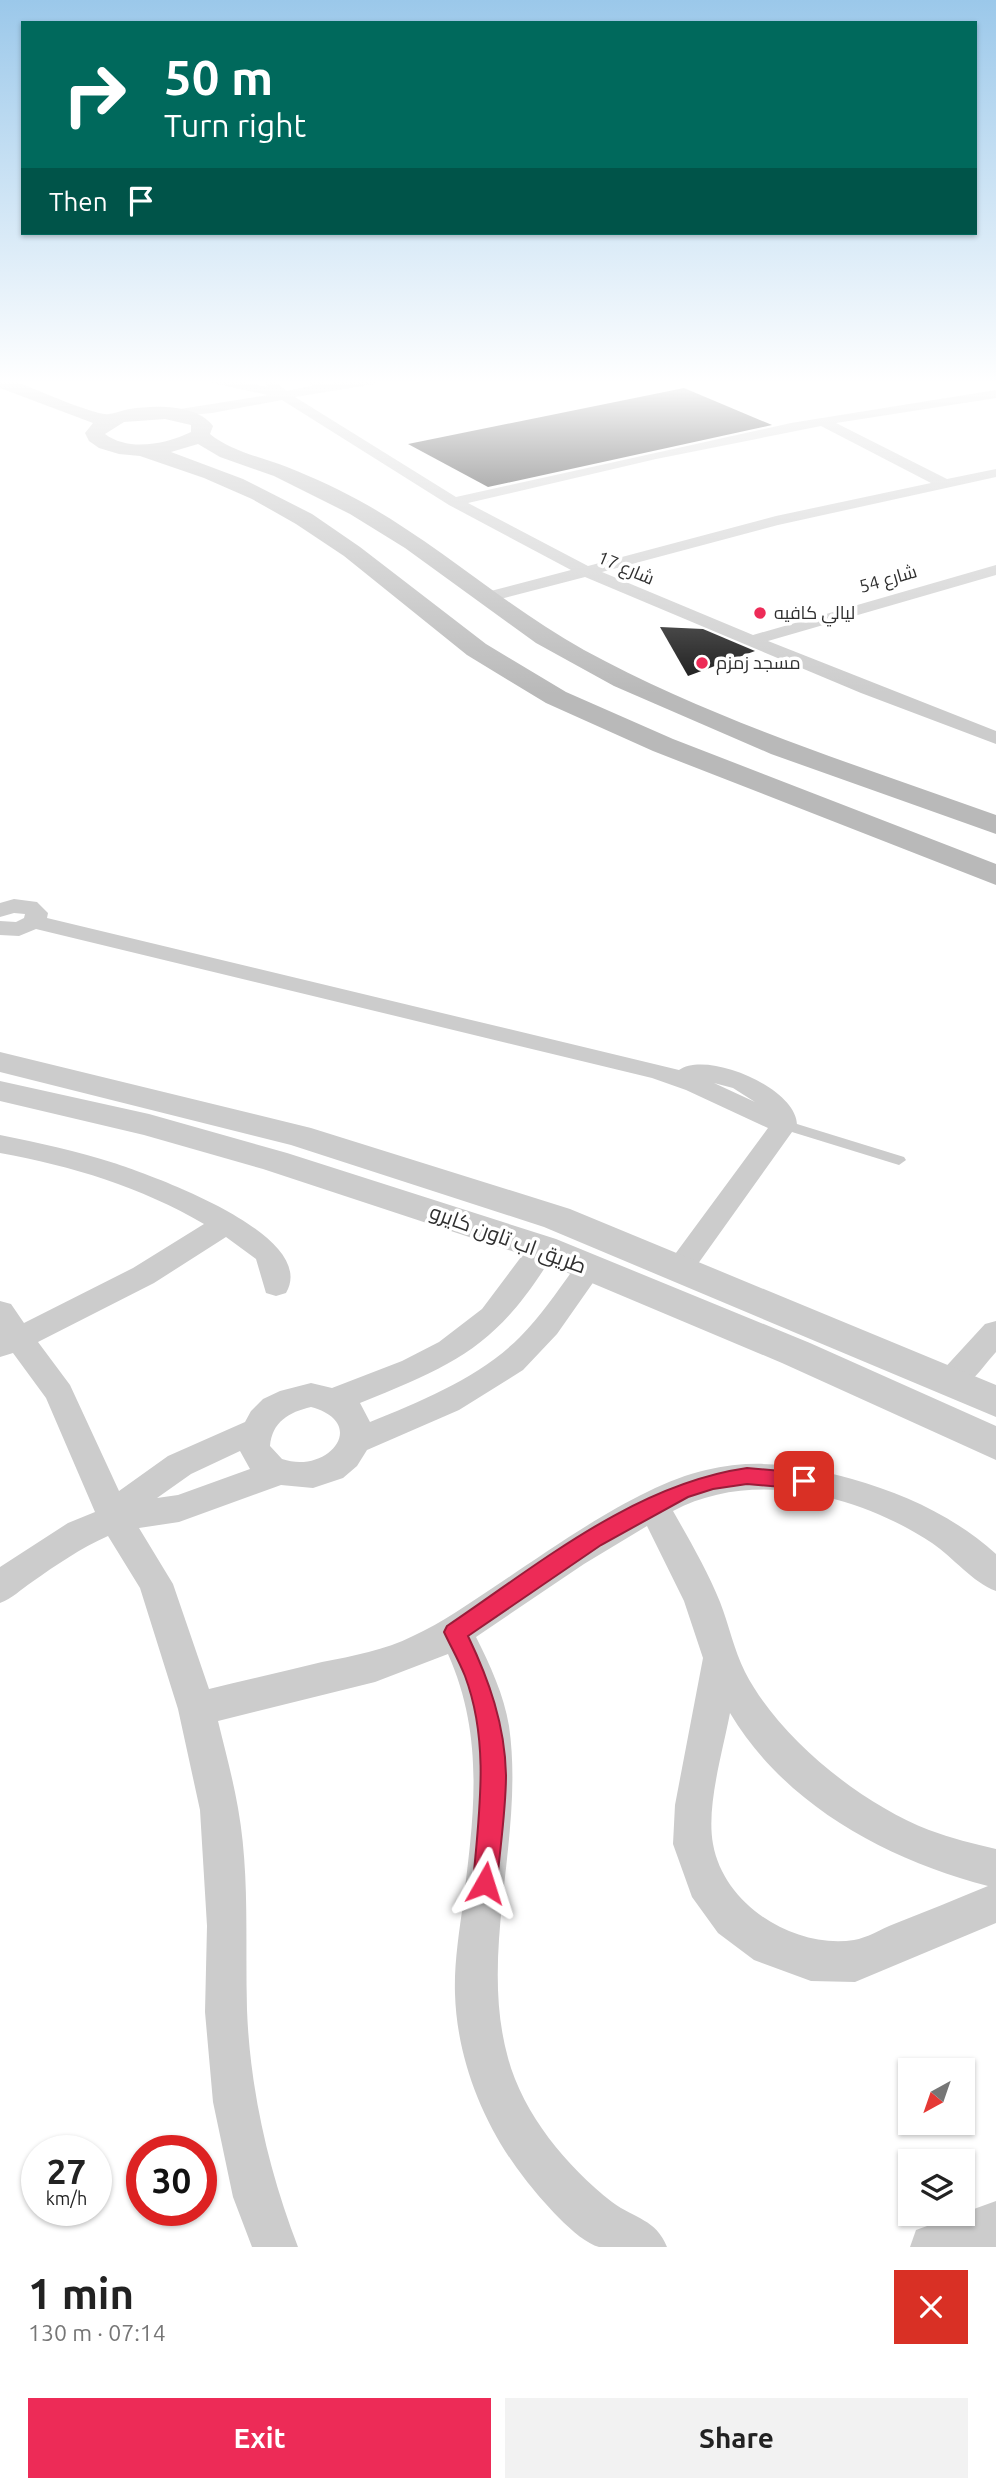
<!DOCTYPE html>
<html lang="en">
<head>
<meta charset="utf-8">
<style>
	:root { --surface:#fff; --page:#f2f2f2; --text:#222; --muted:#767676; --accent:#ed2b57 }
	body { margin:0; font-family:Ubuntu,Cairo,sans-serif; background:var(--page); color:var(--text); height:100vh; display:flex; flex-direction:column; font-size:26px; white-space:nowrap }
	* { box-sizing:border-box; margin:0 }
	p { font-size:23px; color:var(--muted) }
	.icon { flex:none; width:38px; height:38px; fill:none; stroke:currentColor; stroke-width:2; stroke-linecap:round; stroke-linejoin:round }
	.map { position:relative; height:2247px; overflow:hidden }
	.panel { display:flex; flex-direction:column; background:var(--surface); flex:1 }
	.panel>* { flex:none }
	.banner { position:absolute; left:21px; top:21px; width:956px; height:214px; border-radius:0px; box-shadow:0 2px 5px #0004; background:#00695c; color:#fff; overflow:hidden }
	.needle { width:46px; rotate:220deg }
	.fabs { position:absolute; left:898px; top:2058px; display:grid; gap:14px }
	.fabs a { display:grid; place-items:center; width:77px; height:77px; border-radius:0px; background:var(--surface); box-shadow:0 2px 5px #0004; font-size:35px }
	.speed { position:absolute; left:21px; top:2135px; display:flex; gap:14px; font-size:35px; font-weight:700; text-align:center }
	.speed>* { display:grid; place-content:center; width:91px; height:91px; border-radius:50%; background:var(--surface); box-shadow:0 2px 5px #0004; line-height:1 }
	.speed small { font-size:18px; font-weight:400 }
	.speed .limit { border:10px solid #d22; background:#fff; color:#111 }
	.pin { position:absolute; display:grid; place-items:center; width:60px; height:60px; color:#fff; margin:-30px; border-radius:14px; box-shadow:0 4px 10px #0006 }
	.me { position:absolute; width:77px; margin:-38px; rotate:6deg; stroke-linejoin:round; filter:drop-shadow(0 0 5px #0008) }
	.turn { display:flex; align-items:center; gap:24px; height:147px; padding:0 28px; font-size:32px }
	.turn .icon { width:91px; height:91px; stroke-width:2.5 }
	.turn b { display:block; font-size:49px; line-height:60px }
	.then { display:flex; align-items:center; height:66px; padding:0 28px; background:#0003; gap:14px; font-size:26px }
	.round { display:grid; place-items:center; flex:none; width:74px; height:74px; border-radius:0px; background:var(--page) }
	.headline { display:flex; align-items:center; justify-content:space-between; height:119px; padding:0 28px }
	h1 { font-size:42px; font-weight:600; line-height:52px }
	.primary-button { display:flex; gap:14px; margin-top:auto; padding:14px 28px }
	.primary-button a { flex:1; height:80px; border-radius:0px; background:var(--accent); color:#fff; font-size:28px; font-weight:600; line-height:80px; text-align:center }
	.primary-button a+a { background:var(--page); color:var(--text) }
	.map>svg:first-child { display:block }
	.building { fill:#161616 }
	.lines { fill:none; stroke-linecap:round; stroke-linejoin:round }
	.service { fill:#ccc; fill-rule:evenodd }
	.minor { fill:#ccc; fill-rule:evenodd }
	.tertiary { fill:#ccc; fill-rule:evenodd }
	.secondary { fill:#b9b9b9; fill-rule:evenodd }
	.route { fill:#ed2b57; stroke:#9a1c39; stroke-width:2 }
	.poi-dot { fill:#ed2b57; stroke:#fff; stroke-width:2.5 }
	.labels { text-anchor:middle; stroke-width:7; stroke-linejoin:round; paint-order:stroke }
	.far-street-label { font-size:18px; fill:#2f2f2f; stroke:#fff }
	.far-poi-label { font-size:18px; fill:#2f2f2f; stroke:#fff; text-anchor:start }
	.street-label { font-size:21px; fill:#2f2f2f; stroke:#fff }
</style>
</head>
<body>
<div class="map">
<svg width="996" height="2247" viewBox="0 0 996 2247">
	<rect width="100%" height="100%" fill="#fff"/>
	<g class="building">
		<polygon points="684,388 772,425 488,487 408,444"/>
		<polygon points="660,627 703,629 755,651 688,676"/>
	</g>
	<g class="lines">
		<polygon class="service" points="784,1120 904,1157 906,1160 899,1165 779,1128 777,1125"/>
		<g class="minor">
			<path d="M210,380H232L268,387L262,380H275L286,391L312,386L305,380H319L326,384L352,380H381L375,384L295,397L456,497L791,423L996,390V398L836,423L947,479L996,469V477L778,525L602,572L753,635L996,565V575L768,641L996,731V744L861,693L585,577L489,602L483,601L481,597L483,593L571,570L449,505L282,400L212,413L169,417V411L174,410L268,395L212,383ZM821,426L931,483L776,516L588,566L468,503L656,459Z"/>
			<path d="M14,899L37,902L48,913L47,918L679,1070C707,1050 797,1088 797,1125L690,1275L680,1278L670,1275L666,1268L670,1261L768,1128L686,1090L652,1078L36,929L19,936L0,935V921L16,922L24,918L25,914L14,913L0,917V903ZM714,1083L733,1088L755,1102Z"/>
			<path d="M0,1135C39,1143 77,1151 114,1163C153,1176 320,1235 286,1293L276,1296L266,1293L256,1259L226,1237L154,1283L38,1342L70,1385L119,1491L168,1456L245,1422L251,1411L263,1399L280,1391L311,1383L332,1388L402,1361L439,1342L482,1309L533,1241L543,1238L553,1241L557,1248C500,1344 460,1363 360,1403L370,1422C423,1400 479,1378 520,1337C543,1314 561,1286 580,1260L590,1257L600,1260L604,1267L557,1334L523,1370L459,1410L367,1450L357,1466L343,1478L313,1488L281,1485L179,1522L139,1528L173,1584L209,1689C247,1680 284,1671 322,1662C353,1656 385,1650 413,1636C442,1623 468,1604 494,1587C553,1548 639,1485 706,1470C755,1458 805,1465 852,1479C905,1494 955,1517 996,1554V1591C972,1582 954,1558 932,1543C860,1495 753,1468 673,1511C690,1541 707,1570 720,1602C729,1625 734,1650 745,1672C779,1738 860,1803 929,1830C951,1838 974,1844 996,1849V1923L855,1982L811,1981L754,1960L718,1933L692,1897L673,1844L675,1805L703,1658L684,1601L647,1526L584,1564L476,1637C490,1665 504,1695 509,1726C525,1837 478,1950 508,2058C523,2114 567,2167 612,2202C635,2219 656,2219 667,2247C651,2247 613,2247 599,2247C576,2241 539,2197 525,2179C484,2127 457,2060 455,1994C454,1964 459,1933 463,1904C474,1816 485,1737 448,1654L375,1682L218,1721C225,1750 233,1779 238,1808C250,1875 245,1943 247,2010C250,2090 269,2172 298,2247H252L233,2197L213,2102L205,2012L207,1926L200,1810L178,1709L140,1588L108,1536C81,1548 56,1565 32,1582C20,1590 13,1598 0,1603V1567L68,1523L95,1512L46,1398L13,1353L0,1357V1301L11,1304L24,1323L133,1268L204,1224C141,1187 72,1166 0,1153ZM311,1407C370,1423 328,1475 282,1459L270,1446C272,1422 289,1412 311,1407ZM240,1451L250,1469L178,1495L157,1498L191,1474ZM730,1713C785,1805 887,1860 988,1886C956,1899 925,1912 894,1924C881,1929 867,1938 854,1940C795,1949 724,1906 713,1844C706,1806 723,1751 730,1713Z"/>
			<path d="M996,1321V1352C980,1369 966,1397 940,1389L936,1381L940,1373L985,1324Z"/>
			<polygon points="996,2201 996,2247 910,2247 916,2230"/>
		</g>
		<g class="tertiary">
			<polygon points="0,1052 311,1128 570,1209 996,1385 996,1417 544,1227 291,1145 0,1072"/>
			<polygon points="0,1081 149,1114 287,1153 556,1239 810,1343 996,1426 996,1460 782,1363 530,1257 263,1169 144,1135 0,1101"/>
		</g>
		<path class="secondary" d="M0,380H11C37,389 78,409 104,414C112,415 122,410 130,409C155,405 197,404 213,426L210,434C232,452 262,457 287,467C315,478 343,491 369,506C444,549 508,608 584,650C714,721 857,765 996,815V834L771,754L614,686L536,643L405,548L350,514L274,476L220,457L198,444L171,452L243,479L312,514L360,547L486,644L566,692L673,739L996,864V885L653,751L546,703L467,655L344,556L296,524L252,499L204,478L140,456L119,454L99,448L89,441L85,433L93,423L0,388ZM165,419L191,425V432C166,444 129,452 105,434L124,422Z"/>
	</g>
	<linearGradient id="sky" x2="0" y2="1"><stop stop-color="#9bc8ea"/><stop offset="0.55" stop-color="#fff"/><stop offset="1" stop-color="#fff" stop-opacity="0"/></linearGradient>
	<rect width="996" height="694" fill="url(#sky)"/>
	<path class="route" d="M747,1468L804,1473L811,1475L814,1481L811,1487L804,1489L747,1484L713,1489L688,1497L601,1545L468,1636C489,1680 505,1725 506,1775C506,1810 500,1847 497,1883L494,1891L485,1895L476,1891L473,1883C479,1813 490,1743 465,1676C459,1661 451,1647 444,1632L447,1626C539,1564 635,1484 747,1468Z"/>
	<g class="poi-dot">
		<circle cx="760" cy="613" r="7"/>
		<circle cx="702" cy="663" r="7"/>
	</g>
	<g class="labels">
		<g class="far-street-label">
			<text transform="translate(626 568) rotate(23)" y="6">شارع 17</text>
			<text transform="translate(888 579) rotate(-16)" y="6">شارع 54</text>
		</g>
		<g class="far-poi-label">
			<text x="774" y="619">ليالي كافيه</text>
			<text x="716" y="669">مسجد زمزم</text>
		</g>
		<g class="street-label">
			<text transform="translate(508 1239) rotate(20)" y="7">طريق اب تاون كايرو</text>
		</g>
	</g>
</svg>
<div class="fabs">
<a><svg class="needle" viewBox="-14 -14 28 28"><path d="M0-13l5 13h-10z" fill="#e53935"/><path d="M0 13l5-13h-10z" fill="#767676"/></svg></a>
<a><svg class="icon" aria-label="layers" viewBox="0 0 24 24"><path d="M12 4l9 5-9 5-9-5zM3 14l9 5 9-5"/></svg></a>
</div>
<div class="speed"><div>27<small>km/h</small></div><div class="limit">30</div></div>
<div class="pin" style="left:804px;top:1481px;background:#d93025"><svg class="icon" aria-label="arrive" viewBox="0 0 24 24"><path d="M6 21V4h12l-3 4 3 4H6"/></svg></div>
<svg class="me" style="left:485px;top:1883px" viewBox="-20 -20 40 40"><path d="M0-17L14 15 0 8-14 15z" fill="#ed2b57" stroke="#fff" stroke-width="4"/></svg>
<div class="banner">
<div class="turn"><svg class="icon" aria-label="right" viewBox="0 0 24 24"><path d="M7 20v-9h11M14 6l5 5-5 5"/></svg><div><b>50 m</b>Turn right</div></div>
<div class="then">Then<svg class="icon" aria-label="arrive" viewBox="0 0 24 24"><path d="M6 21V4h12l-3 4 3 4H6"/></svg></div>
</div>
</div>
<section class="panel">
<div class="headline"><div><h1>1 min</h1><p>130 m · 07:14</p></div><a class="round" style="background:#d93025;color:#fff"><svg class="icon" aria-label="close" viewBox="0 0 24 24"><path d="M6 6l12 12M18 6L6 18"/></svg></a></div>
<div class="primary-button"><a>Exit</a><a>Share</a></div>
</section>
</body>
</html>
